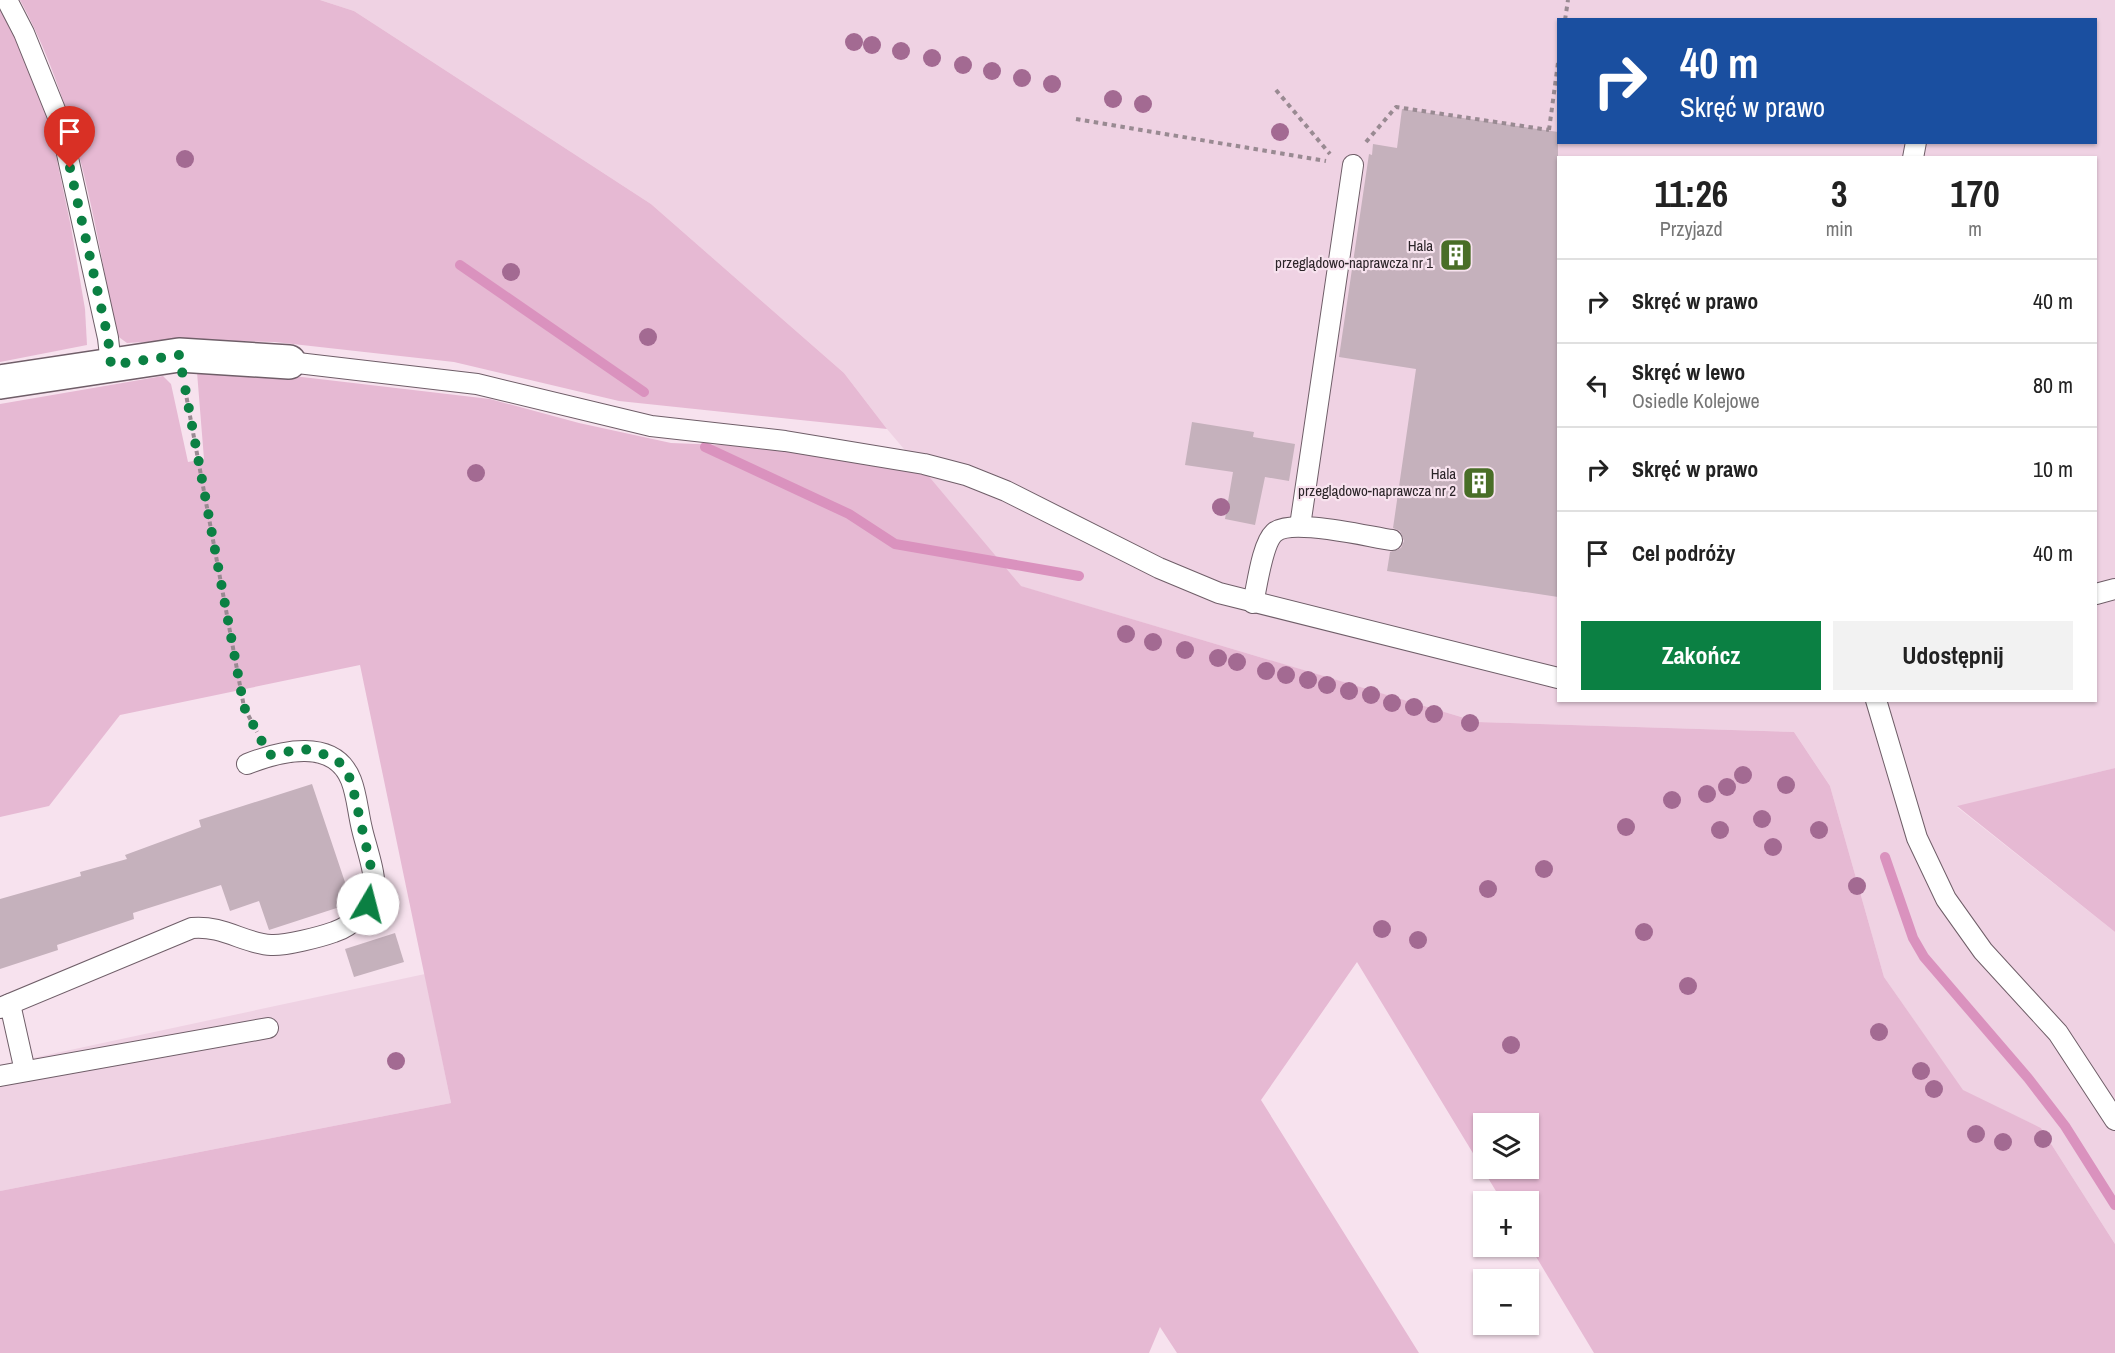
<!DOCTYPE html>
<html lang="pl">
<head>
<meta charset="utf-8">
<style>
	:root { --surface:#fff; --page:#f2f2f2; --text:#222; --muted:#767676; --line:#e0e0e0; --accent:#0b8043 }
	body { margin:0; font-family:"Archivo Narrow",sans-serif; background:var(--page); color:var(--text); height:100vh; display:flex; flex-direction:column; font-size:22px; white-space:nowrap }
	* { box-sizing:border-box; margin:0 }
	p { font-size:20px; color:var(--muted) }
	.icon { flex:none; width:33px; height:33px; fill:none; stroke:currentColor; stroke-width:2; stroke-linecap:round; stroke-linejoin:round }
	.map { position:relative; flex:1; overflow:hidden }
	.sheet { position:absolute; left:1557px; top:156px; width:540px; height:546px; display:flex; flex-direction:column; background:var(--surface); border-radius:0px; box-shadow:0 2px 4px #0004 }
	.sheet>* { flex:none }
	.banner { position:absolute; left:1557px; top:18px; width:540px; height:126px; border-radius:0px; box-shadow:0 2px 4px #0004; background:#1a4fa0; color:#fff; overflow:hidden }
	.controls { position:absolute; left:1473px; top:1113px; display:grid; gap:12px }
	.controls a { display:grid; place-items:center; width:66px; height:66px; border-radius:0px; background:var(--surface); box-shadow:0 2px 4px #0004; font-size:30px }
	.pin { position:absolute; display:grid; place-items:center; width:51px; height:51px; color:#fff; margin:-62px -26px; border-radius:50% 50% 50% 0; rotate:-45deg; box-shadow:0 0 6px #0007 }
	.pin .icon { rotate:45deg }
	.me { position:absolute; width:66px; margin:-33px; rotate:8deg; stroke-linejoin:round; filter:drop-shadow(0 0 4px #0008) }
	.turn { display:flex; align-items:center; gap:21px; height:126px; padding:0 24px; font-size:27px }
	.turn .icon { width:78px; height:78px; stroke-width:2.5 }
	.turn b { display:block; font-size:42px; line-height:51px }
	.eta { display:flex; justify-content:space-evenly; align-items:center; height:102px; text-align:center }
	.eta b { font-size:36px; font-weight:700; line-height:42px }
	.button { display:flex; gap:12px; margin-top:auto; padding:12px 24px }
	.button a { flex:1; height:69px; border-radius:0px; background:var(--accent); color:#fff; font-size:24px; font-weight:700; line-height:69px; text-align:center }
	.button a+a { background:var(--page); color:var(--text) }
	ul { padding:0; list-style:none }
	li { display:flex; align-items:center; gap:18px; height:84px; padding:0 24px; border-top:2px solid var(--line) }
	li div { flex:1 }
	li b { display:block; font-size:22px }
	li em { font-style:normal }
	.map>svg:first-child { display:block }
	.built { fill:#efd2e3; fill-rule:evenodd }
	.green { fill:#e6b9d3; fill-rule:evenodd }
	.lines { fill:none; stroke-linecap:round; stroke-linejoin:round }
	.stream { stroke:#da92be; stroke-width:10 }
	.building { fill:#c5b1bc }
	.service-casing { stroke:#6f5e68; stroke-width:22 }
	.minor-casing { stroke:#6f5e68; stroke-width:36 }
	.path { stroke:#998a92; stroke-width:4; stroke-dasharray:4.5 4.5; stroke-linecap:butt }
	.service { stroke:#fff; stroke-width:20 }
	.minor { stroke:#fff; stroke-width:33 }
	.tree { fill:#a36a92 }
	.route { stroke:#0b8043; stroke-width:10; stroke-dasharray:0 18 }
	.labels { text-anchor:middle; stroke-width:4.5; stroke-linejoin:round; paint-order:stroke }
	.poi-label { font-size:15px; fill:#2b2428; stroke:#f7e2ee; text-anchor:end }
</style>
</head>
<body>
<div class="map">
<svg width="2115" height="1353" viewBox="0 0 2115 1353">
	<rect width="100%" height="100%" fill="#f7e2ee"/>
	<g class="built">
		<path d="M320,0H2115V768L1957,807L2115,932V1244L2041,1128L1963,1091L1884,977L1830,786L1794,732L1478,722L1020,586L887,429L844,373L651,204L354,11ZM1558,20H2096V142H1558ZM1558,158H2096V700H1558Z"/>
		<polygon points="425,974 451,1103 0,1191 0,1065"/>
	</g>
	<g class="green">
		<path d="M20,0H320L354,11L651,204L844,373L887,429L619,401L454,362L275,342L179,340L127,343L116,335C95,220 76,103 20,0Z"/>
		<polygon points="0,7 45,103 71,227 85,309 87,345 0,362"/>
		<path d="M197,372L302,377L490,399L579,423L671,443L749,446L926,473L1021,586L1478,722L1794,732L1830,786L1884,977L1963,1090L2041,1128L2115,1244V1353H1594L1529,1245L1528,1202L1502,1201L1357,962L1261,1100L1419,1353H1177L1160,1327L1149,1353H0V1191L451,1103L360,665L120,715L49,806L0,817V404L163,376L171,384L188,462L204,459ZM1484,1124H1528V1168H1484Z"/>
		<polygon points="2115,768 2115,932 1957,806"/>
	</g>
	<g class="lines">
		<g class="stream">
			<polyline points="460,265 644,392"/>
			<polyline points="705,447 849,514 895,544 1079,576"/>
			<polyline points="1885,857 1913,938 1924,957 2028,1078 2065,1126 2115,1205"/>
		</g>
	</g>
	<g class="building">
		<polygon points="1402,109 1558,132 1558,597 1387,571 1390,552 1401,548 1404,541 1400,531 1393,528 1416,369 1339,357 1369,154 1372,155 1373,144 1397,148"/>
		<polygon points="1192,422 1254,432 1253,437 1295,444 1289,481 1265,477 1255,525 1225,519 1233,472 1185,465"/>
		<polygon points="312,784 352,903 269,930 259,901 230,911 221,885 133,913 134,919 57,945 58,950 0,969 0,899 81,876 80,872 127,859 125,855 201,827 199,820"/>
		<polygon points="395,933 404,962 354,977 345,949"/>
	</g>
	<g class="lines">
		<defs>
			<g id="service">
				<polyline points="7,0 24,33 60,122 108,338 111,365"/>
				<polyline points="1913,158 1916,142"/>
				<polyline points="289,362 477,384 651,426 785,441 924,464 966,475 1006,491 1159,568 1219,593 1558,678"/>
				<polyline points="1300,526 1353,165"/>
				<polyline points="2096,594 2115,589"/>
				<path d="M1253,603C1257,587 1262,544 1274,533C1291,517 1369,537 1392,540"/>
				<polyline points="1876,700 1917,838 1946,899 1983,951 2058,1033 2115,1120"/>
				<polyline points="10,1004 25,1071"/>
				<path d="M0,1008L192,928C223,925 245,944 271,945C285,946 320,937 334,932C353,926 371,907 374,887C376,874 365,843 362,829C358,813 357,795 351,780C334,737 280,751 247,764"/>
				<polyline points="0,1076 268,1028"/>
			</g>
			<polyline id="minor" points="0,382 179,355 289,362"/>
		</defs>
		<use href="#service" class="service-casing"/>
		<use href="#minor" class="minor-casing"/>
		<g class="path">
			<polyline points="1565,20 1568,0"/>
			<polyline points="1276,90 1330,154"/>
			<polyline points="1076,119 1326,161"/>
			<polyline points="1549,130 1558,63"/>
			<polyline points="1366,142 1396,107 1549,130"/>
			<polyline points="185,389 244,707 257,732"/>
		</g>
		<use href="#service" class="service"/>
		<use href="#minor" class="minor"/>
	</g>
	<g class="tree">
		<circle cx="854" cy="42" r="9"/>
		<circle cx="872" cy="45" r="9"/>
		<circle cx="901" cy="51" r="9"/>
		<circle cx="932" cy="58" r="9"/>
		<circle cx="963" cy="65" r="9"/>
		<circle cx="992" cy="71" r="9"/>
		<circle cx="1022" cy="78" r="9"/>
		<circle cx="1052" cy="84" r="9"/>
		<circle cx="1113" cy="99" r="9"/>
		<circle cx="1143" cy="104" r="9"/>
		<circle cx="1280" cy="132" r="9"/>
		<circle cx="185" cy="159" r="9"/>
		<circle cx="511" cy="272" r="9"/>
		<circle cx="648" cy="337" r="9"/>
		<circle cx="476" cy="473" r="9"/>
		<circle cx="1221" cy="507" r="9"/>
		<circle cx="1126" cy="634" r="9"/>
		<circle cx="1153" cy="642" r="9"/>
		<circle cx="1185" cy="650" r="9"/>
		<circle cx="1218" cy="658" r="9"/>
		<circle cx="1237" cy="662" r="9"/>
		<circle cx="1266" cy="671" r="9"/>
		<circle cx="1286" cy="675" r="9"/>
		<circle cx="1308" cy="680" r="9"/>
		<circle cx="1327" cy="685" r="9"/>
		<circle cx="1349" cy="691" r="9"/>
		<circle cx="1371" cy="695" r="9"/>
		<circle cx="1392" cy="703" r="9"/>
		<circle cx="1414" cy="707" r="9"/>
		<circle cx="1434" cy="714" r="9"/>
		<circle cx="1470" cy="723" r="9"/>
		<circle cx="1743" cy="775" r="9"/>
		<circle cx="1786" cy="785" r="9"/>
		<circle cx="1727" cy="787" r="9"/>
		<circle cx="1707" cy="794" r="9"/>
		<circle cx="1672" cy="800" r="9"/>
		<circle cx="1762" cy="819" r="9"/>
		<circle cx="1626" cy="827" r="9"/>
		<circle cx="1720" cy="830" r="9"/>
		<circle cx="1819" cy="830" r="9"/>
		<circle cx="1773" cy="847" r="9"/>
		<circle cx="1544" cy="869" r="9"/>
		<circle cx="1857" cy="886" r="9"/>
		<circle cx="1488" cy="889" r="9"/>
		<circle cx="1382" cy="929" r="9"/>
		<circle cx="1644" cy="932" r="9"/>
		<circle cx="1418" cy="940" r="9"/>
		<circle cx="1688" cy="986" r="9"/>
		<circle cx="1879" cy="1032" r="9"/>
		<circle cx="1511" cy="1045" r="9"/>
		<circle cx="396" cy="1061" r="9"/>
		<circle cx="1921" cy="1071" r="9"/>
		<circle cx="1934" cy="1089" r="9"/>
		<circle cx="1976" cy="1134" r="9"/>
		<circle cx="2043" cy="1139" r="9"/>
		<circle cx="2003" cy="1142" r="9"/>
	</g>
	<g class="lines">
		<polyline class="route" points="70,168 108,338 111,365 179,355 244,707 269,755 303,749 319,752 339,762 351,780 375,885 368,904"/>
	</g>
	<defs>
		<symbol id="building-square" viewBox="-11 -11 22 22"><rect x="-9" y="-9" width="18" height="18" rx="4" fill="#496e27" stroke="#f7e2ee"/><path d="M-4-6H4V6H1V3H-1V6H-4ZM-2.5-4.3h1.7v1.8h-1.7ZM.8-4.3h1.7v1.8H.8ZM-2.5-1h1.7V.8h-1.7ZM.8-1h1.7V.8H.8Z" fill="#fff"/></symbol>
	</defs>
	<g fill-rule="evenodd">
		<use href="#building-square" x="1437" y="236" width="38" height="38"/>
		<use href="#building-square" x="1460" y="464" width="38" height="38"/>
	</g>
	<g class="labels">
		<g class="poi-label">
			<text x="1433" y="251">Hala<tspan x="1433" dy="17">przeglądowo-naprawcza nr 1</tspan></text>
			<text x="1456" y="479">Hala<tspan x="1456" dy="17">przeglądowo-naprawcza nr 2</tspan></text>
		</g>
	</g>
</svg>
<div class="controls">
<a><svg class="icon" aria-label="layers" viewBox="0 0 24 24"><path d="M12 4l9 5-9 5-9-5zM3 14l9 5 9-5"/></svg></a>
<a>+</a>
<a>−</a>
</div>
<div class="pin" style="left:70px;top:168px;background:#d93025"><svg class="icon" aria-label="arrive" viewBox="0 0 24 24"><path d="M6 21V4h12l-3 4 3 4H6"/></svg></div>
<svg class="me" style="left:368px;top:904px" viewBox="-20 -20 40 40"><circle r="19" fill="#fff"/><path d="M0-13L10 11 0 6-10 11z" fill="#0b8043"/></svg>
<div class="banner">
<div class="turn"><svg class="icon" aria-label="right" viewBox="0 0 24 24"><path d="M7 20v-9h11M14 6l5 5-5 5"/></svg><div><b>40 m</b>Skręć w prawo</div></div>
</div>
<section class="sheet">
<div class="eta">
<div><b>11:26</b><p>Przyjazd</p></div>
<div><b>3</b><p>min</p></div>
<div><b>170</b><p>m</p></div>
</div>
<ul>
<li><svg class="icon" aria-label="right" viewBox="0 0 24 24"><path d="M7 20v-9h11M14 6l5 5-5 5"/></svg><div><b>Skręć w prawo</b></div><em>40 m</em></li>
<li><svg class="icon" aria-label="left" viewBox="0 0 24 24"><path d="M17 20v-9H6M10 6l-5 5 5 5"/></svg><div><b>Skręć w lewo</b><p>Osiedle Kolejowe</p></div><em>80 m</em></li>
<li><svg class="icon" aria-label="right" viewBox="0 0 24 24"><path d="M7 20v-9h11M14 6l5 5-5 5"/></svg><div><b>Skręć w prawo</b></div><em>10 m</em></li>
<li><svg class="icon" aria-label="arrive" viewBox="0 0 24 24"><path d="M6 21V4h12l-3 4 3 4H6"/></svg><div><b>Cel podróży</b></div><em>40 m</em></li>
</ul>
<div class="button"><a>Zakończ</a><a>Udostępnij</a></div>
</section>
</div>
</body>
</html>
